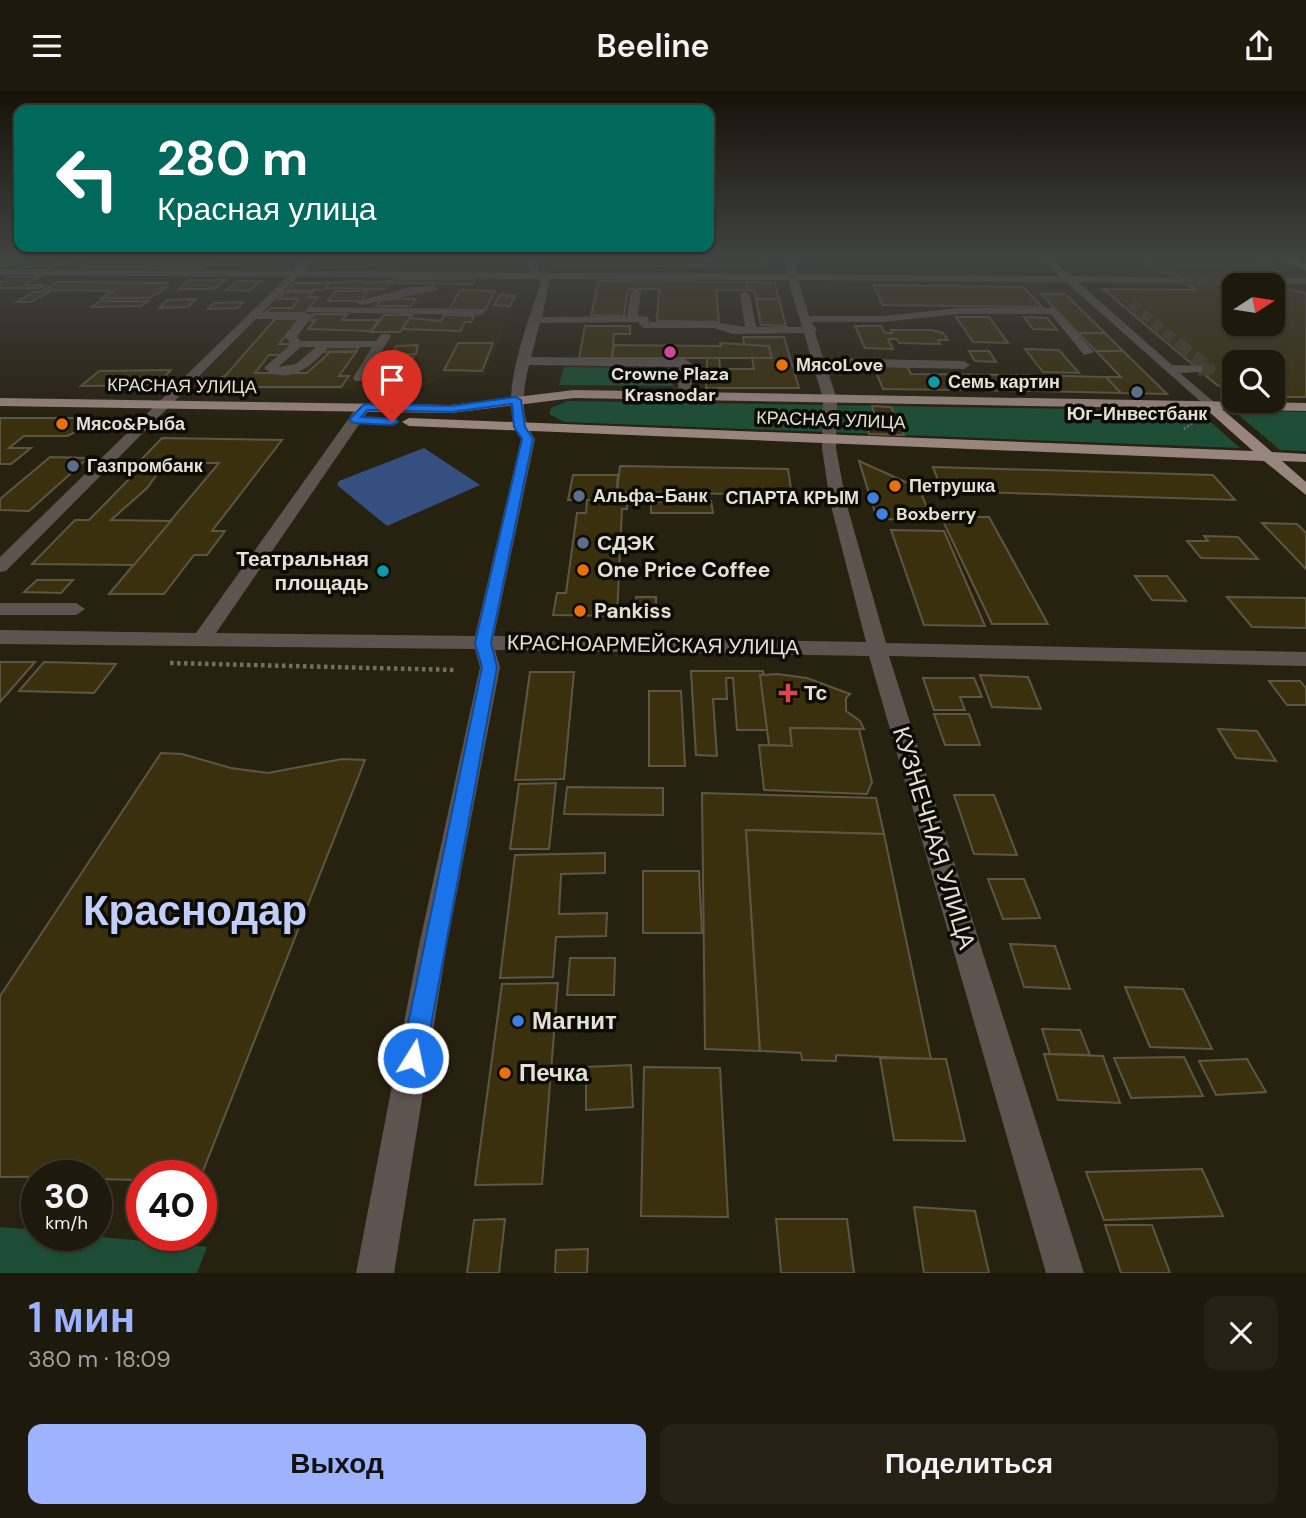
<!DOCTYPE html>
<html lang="ru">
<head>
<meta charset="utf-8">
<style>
	:root { --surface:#1d190c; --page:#252215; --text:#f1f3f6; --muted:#a0a09d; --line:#3b382d; --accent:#9eb3fd }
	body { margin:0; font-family:"DM Sans",sans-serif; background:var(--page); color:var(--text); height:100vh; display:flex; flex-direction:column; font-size:26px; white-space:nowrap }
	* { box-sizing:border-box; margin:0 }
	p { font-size:23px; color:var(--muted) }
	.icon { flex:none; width:38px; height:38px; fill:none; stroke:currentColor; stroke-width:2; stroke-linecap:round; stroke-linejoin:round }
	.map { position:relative; height:1182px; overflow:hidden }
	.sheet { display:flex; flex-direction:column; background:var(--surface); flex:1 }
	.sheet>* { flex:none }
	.guide { position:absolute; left:14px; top:14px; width:700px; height:147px; border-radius:14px; box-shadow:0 2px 5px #0004,0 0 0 2px var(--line); background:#00695c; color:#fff; overflow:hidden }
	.needle { width:46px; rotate:78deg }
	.buttons { position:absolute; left:1222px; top:182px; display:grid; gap:14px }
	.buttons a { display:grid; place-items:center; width:63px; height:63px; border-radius:14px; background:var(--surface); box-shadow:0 2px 5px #0004,0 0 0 2px var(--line); font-size:35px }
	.speed { position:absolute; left:21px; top:1069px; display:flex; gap:14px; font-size:35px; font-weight:700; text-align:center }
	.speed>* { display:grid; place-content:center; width:91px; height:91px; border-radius:50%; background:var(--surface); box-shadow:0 2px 5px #0004,0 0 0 2px var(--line); line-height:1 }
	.speed small { font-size:18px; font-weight:400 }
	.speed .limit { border:10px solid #d22; background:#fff; color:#111 }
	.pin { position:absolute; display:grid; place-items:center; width:60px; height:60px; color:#fff; margin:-72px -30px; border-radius:50% 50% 50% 0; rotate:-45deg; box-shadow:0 0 7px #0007 }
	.pin .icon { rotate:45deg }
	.me { position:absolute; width:77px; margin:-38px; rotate:10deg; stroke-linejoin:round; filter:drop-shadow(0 0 5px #0008) }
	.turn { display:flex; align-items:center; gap:24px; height:147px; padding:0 28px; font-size:32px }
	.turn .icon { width:91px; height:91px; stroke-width:2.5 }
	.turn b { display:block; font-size:49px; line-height:60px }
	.round { display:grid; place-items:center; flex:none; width:74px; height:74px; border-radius:14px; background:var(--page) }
	.summary { display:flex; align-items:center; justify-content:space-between; height:119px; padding:0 28px }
	h1 { font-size:42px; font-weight:600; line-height:52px; color:var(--accent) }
	.primary-button { display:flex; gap:14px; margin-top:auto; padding:14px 28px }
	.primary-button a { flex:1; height:80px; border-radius:14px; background:var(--accent); color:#111; font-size:28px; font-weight:600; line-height:80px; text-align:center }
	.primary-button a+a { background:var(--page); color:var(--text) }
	header { display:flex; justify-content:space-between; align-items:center; height:91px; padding:0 28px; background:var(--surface); font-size:32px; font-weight:600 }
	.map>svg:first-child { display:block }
	.built { fill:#2e260e }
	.green { fill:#1e4d36 }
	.water { fill:#354f80 }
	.building { fill:#3b300e; stroke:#5c5643; stroke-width:2; fill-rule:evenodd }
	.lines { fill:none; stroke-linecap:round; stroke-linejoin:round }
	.minor-tunnel-far1 { stroke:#433e2e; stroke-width:10; stroke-dasharray:10 5; stroke-linecap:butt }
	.minor-tunnel { stroke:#433e2e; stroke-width:13; stroke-dasharray:13 6; stroke-linecap:butt }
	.path-far1 { stroke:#736f60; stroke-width:2.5; stroke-dasharray:2 2; stroke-linecap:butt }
	.path { stroke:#736f60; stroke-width:4.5; stroke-dasharray:3.5 3.5; stroke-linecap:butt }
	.minor { fill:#5d5450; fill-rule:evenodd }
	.major { fill:#98857e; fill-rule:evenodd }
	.route { fill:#1a73e8; stroke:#114b97; stroke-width:2 }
	.hotel-dot { fill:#d1479c; stroke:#0d0b05; stroke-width:2.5 }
	.food-dot { fill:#e8710a; stroke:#0d0b05; stroke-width:2.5 }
	.culture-dot { fill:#0f9aa8; stroke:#0d0b05; stroke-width:2.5 }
	.service-dot { fill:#5c6f8a; stroke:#0d0b05; stroke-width:2.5 }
	.shop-dot { fill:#3f7fe0; stroke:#0d0b05; stroke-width:2.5 }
	.health-dot { fill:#e0444e; stroke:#0d0b05; stroke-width:2.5 }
	.labels { text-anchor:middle; stroke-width:7; stroke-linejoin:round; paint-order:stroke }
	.far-poi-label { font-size:18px; font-weight:bold; fill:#e3e0d5; stroke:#0d0b05; text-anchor:start }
	.far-street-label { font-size:18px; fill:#e3e0d5; stroke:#0d0b05 }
	.poi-label { font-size:21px; font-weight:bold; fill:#e3e0d5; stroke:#0d0b05; text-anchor:start }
	.street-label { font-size:21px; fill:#e3e0d5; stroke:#0d0b05 }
	.near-street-label { font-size:24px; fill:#e3e0d5; stroke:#0d0b05 }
	.near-poi-label { font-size:24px; font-weight:bold; fill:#e3e0d5; stroke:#0d0b05; text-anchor:start }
	.near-town-label { font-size:42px; font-weight:bold; fill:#c1cef8; stroke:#0d0b05 }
</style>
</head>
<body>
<header><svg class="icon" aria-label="menu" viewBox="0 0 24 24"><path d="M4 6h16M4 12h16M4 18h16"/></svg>Beeline<svg class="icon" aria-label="share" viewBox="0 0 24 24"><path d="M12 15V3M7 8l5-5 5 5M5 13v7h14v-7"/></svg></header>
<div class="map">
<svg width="1306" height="1182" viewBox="0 0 1306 1182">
	<rect width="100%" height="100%" fill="#272110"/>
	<polygon class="built" points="392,189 390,197 479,196 517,202 486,284 444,286 417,298 238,298 220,304 191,304 194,294 291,190"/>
	<g class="green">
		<polygon points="564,276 673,277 673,295 559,294"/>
		<polygon points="568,310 1198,320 1240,357 564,331 549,323 551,317"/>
		<polygon points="1234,320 1306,321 1306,360 1280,359"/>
		<polygon points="0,1136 37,1139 37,1144 90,1145 207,1156 197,1182 0,1182"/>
	</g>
	<polygon class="water" points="424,357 480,394 387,435 337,394 339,390"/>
	<g class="building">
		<polygon points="0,167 23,167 7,175 0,175"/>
		<polygon points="39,167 77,167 50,176 21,176"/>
		<polygon points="553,167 760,167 762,175 551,174"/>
		<path d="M1139,167H1256L1279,180L1262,183L1291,199L1306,202V306H1272V271H1234V300L1217,294L1103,198L1196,199L1172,182L1160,181ZM1234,194H1272V233H1234Z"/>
		<polygon points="94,170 156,170 146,176 84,176"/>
		<polygon points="162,170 212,171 202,177 151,177"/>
		<polygon points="10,186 39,186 25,194 44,194 39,197 0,197 0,192"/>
		<polygon points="394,188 475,188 473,193 390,192"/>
		<polygon points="190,189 225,189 214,198 179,198"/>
		<polygon points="239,190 261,190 249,200 226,199"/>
		<polygon points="354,190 369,192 390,190 385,198 326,197 330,192"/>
		<polygon points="599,190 747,191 748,199 716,199 719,231 657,230 659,198 628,198 624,225 591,224"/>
		<polygon points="58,191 167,192 160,197 166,197 149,207 102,207 113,200 44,199"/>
		<polygon points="747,191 775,192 779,208 756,208 754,199 748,199"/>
		<polygon points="294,192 330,192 323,199 287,200"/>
		<polygon points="873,194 1023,196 1042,216 883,214"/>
		<polygon points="460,199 495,200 485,219 449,219"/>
		<polygon points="336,200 368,200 361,210 328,210"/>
		<polygon points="34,201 49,201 31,211 16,211"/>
		<polygon points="284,201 312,201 308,206 318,206 305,222 265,222 270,217 292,217 299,208 278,208"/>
		<polygon points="1041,203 1065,203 1105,242 1078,242"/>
		<polygon points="500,204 515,205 510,215 494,214"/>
		<polygon points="196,208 188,216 159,217 167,209"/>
		<polygon points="382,208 416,208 411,215 376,215"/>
		<polygon points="756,208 779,208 786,235 761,234"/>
		<polygon points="100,210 148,210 141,215 92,216"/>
		<polygon points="243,211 238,217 208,218 214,212"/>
		<polygon points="314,223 347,223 342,229 379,229 371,240 308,238 316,229 307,229"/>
		<polygon points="384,224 412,224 400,241 371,241"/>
		<polygon points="444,224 474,225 471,231 465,231 460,240 402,238 410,227 441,230"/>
		<polygon points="956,226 989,226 1008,252 973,251"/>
		<polygon points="1024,226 1047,227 1057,239 1033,238"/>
		<polygon points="275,228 299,228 279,253 292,253 284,264 269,264 255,282 307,282 330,261 356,261 339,285 349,285 341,296 243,296 220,303 202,293 225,285"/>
		<polygon points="585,235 630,235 630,243 614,243 612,267 579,267"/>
		<polygon points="855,235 881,235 885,242 892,242 891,239 931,239 943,242 948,249 938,249 940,253 899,252 897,248 888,248 893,258 865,257"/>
		<polygon points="1078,242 1105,242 1123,260 1096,260"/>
		<polygon points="743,246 784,246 799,297 706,297 707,267 719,267 720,278 754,278 752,267 772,267 769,255 744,255"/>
		<polygon points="458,252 493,252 482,280 444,279"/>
		<polygon points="720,252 769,255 772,267 612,267 614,254 721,255"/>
		<polygon points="418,254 416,263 393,264 396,255"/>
		<polygon points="326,256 359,256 356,260 323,261"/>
		<polygon points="1025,258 1059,259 1079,282 1043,281"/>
		<polygon points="969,260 989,260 996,271 975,270"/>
		<polygon points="1096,260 1123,260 1167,303 1121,302 1106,286 1121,286"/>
		<polygon points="414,263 410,278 387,279 392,264"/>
		<polygon points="873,274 907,275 911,283 1024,284 1036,300 883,298"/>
		<polygon points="171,279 156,294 81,295 99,280"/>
		<polygon points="1024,284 1106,286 1121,302 1036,300"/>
		<polygon points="872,315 891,316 895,325 875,325"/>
		<polygon points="0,327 88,327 81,333 85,337 67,345 24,345 9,357 31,357 11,373 0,373"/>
		<polygon points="866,330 900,332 904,344 869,343"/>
		<polygon points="162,347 282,349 212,440 225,440 207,464 194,464 164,503 109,503 219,372 138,372"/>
		<polygon points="50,366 88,367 29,420 0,419 0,408"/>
		<polygon points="859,370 919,397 932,429 877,428"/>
		<polygon points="146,371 165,372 147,397 111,429 171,430 134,474 32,473 75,429 89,429"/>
		<polygon points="620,375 788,378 792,404 617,401"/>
		<polygon points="933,376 1213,384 1235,409 942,400"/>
		<polygon points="573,384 618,384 616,409 568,409"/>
		<polygon points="587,409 627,409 627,418 622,418 617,525 553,524 557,502 566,502 577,422 586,422"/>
		<polygon points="711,410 713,422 651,422 651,411"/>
		<polygon points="941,426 989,426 1048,533 992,533"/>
		<polygon points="1262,432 1297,433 1306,442 1306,478"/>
		<polygon points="891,439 944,440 985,535 924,534"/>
		<polygon points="1204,445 1238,446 1258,468 1201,467 1187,450 1208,450"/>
		<polygon points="1135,485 1167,485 1186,510 1152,509"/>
		<polygon points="37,489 73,489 61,502 24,501"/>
		<rect x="636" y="506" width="20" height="21"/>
		<polygon points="1227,506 1306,507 1306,537 1252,536"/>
		<polygon points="0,571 35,571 0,611"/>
		<polygon points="44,571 116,573 94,602 19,600"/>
		<polygon points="691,580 763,580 772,639 737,639 733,587 726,587 727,608 713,608 717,665 696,664"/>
		<polygon points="530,581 574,581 564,688 515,689"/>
		<polygon points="777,583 807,587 850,603 846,607 846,620 860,630 864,638 790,637 792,655 769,654 760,584"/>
		<polygon points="980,584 1028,586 1041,618 992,616"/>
		<polygon points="923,587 974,587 982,606 960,606 965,619 934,619"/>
		<polygon points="1269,590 1300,590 1306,597 1306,614 1287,614"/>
		<polygon points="649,600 681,600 685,675 649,675"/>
		<polygon points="934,623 969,623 980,654 945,654"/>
		<polygon points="790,637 859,638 872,691 867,703 764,699 759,654 792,655"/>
		<polygon points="1218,638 1257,640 1276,670 1236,667"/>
		<polygon points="161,662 182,663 231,677 268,682 342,668 365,669 201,1085 142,1085 142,1089 96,1088 96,1085 0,1086 0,905"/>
		<polygon points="556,692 549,758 510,758 519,693"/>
		<polygon points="567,696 663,697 663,724 564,723"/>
		<polygon points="702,702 876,707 884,743 746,739 760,960 705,958"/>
		<polygon points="954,704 994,704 1017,764 974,763"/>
		<polygon points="746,739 884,743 931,968 836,964 836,970 802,969 801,962 760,960"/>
		<polygon points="605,762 605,782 561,783 559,823 607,822 606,845 556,846 553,886 500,887 515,764"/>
		<polygon points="643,780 699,780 702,842 643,842"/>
		<polygon points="988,788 1024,788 1040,827 1003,828"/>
		<polygon points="1010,853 1055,855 1070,898 1024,896"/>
		<polygon points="570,867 615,867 614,904 567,904"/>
		<polygon points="558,892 542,1093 475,1094 502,893"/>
		<polygon points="1125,896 1183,898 1212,958 1150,956"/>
		<polygon points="1042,938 1080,939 1090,964 1050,963"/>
		<polygon points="1044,963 1103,965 1120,1012 1058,1009"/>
		<polygon points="1184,966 1203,1005 1131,1007 1114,967"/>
		<polygon points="880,967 946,968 965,1050 894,1049"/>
		<polygon points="1247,968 1266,1001 1216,1004 1199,970"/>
		<polygon points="631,974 633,1016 586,1019 586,976"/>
		<polygon points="644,976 720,977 728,1126 641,1125"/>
		<polygon points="1202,1078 1223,1125 1104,1129 1086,1081"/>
		<polygon points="914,1116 975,1120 989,1182 924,1182"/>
		<polygon points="505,1128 499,1182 467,1182 474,1129"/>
		<polygon points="776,1128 847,1128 854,1182 781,1182"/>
		<polygon points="1105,1134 1152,1134 1170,1182 1121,1182"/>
		<polygon points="588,1158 587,1182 555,1182 556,1159"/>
	</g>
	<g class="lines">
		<g class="minor-tunnel-far1">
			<polyline points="1182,189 1275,190"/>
			<polyline points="1131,212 1181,254"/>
		</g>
		<polyline class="minor-tunnel" points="1179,253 1209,278 1198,278"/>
		<polyline class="path-far1" points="1184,338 1197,329"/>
		<polyline class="path" points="170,572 455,579"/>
		<g class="minor">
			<path d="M306,167H316L303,180L530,182L526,167H535L537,178L542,182L787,183L785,167H794L797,183L1060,185L1040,167H1050L1071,185L1185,187L1182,192L1078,191L1172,274L1202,275V281L1180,282L1214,311L1216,314L1209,318L1066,191L798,189L809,225H884L958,217H1054L1094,261L1084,264L1051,223H958L884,231H811L817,239L815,241L823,267L964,270L970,274L964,278L826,275L837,308L836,357L846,411L886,552L1306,561V575L889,565L1084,1182H1046L869,565L495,559L500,576L446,859L394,1182H356L418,859L480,576L475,558L0,553V539L196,542L359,313L364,312L371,316L216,542L475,545L521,348C494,312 529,231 541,190L538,188L297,186L262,222L311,223L312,225L297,246L301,250H376L381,243H389L391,245L368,283L410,282L414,283V289L355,290L353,287L372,256H328C313,275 287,296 264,277L291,253L285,246L299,228H256L6,480L0,481V466L287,186L0,184V178L292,180ZM550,188L788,189L802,236H756L750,204L745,201L740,204L745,236L715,231H649L648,226L638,225L641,201L636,198L631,201L627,225L542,226ZM638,231L643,237H714L733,243L804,242L823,308L822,357L830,411L866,551L494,545L535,348C519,326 523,299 529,274L679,276L678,305L685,309L692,305L691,272L685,268L531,266L540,232ZM301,256H316L296,273L278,276Z"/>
			<polygon points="1275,187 1306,187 1306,193 1272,192"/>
			<polygon points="434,194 438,199 361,214 356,211 407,197"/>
			<polygon points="311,216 480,218 485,221 480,224 307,221 307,217"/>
			<polygon points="0,512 76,512 85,518 76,524 0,524"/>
		</g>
		<g class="major">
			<polygon points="1278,167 1290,167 1306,173 1306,179"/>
			<polygon points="574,299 1306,312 1306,320 1222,318 1272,361 1306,363 1306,371 1282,370 1306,391 1306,404 1264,370 409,335 402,331 409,327 1253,360 1206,318 574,307 451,322 0,315 0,307 451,314"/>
		</g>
	</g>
	<linearGradient id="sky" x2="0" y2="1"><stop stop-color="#151209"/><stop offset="0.5" stop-color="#414342"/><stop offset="1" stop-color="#414342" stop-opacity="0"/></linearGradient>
	<rect width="1306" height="332" fill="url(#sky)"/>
	<polygon class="route" points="516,306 521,309 525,336 533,348 491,552 497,576 425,967 421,975 413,978 405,975 401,967 482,576 475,552 522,348 514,336 512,313 451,321 367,319 361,326 396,328 398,331 392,334 354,332 349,329 364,313 451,315"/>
	<circle class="hotel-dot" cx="670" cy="261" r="7"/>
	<g class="food-dot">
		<circle cx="782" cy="274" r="7"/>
		<circle cx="62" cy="333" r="7"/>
		<circle cx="895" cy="395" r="7"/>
		<circle cx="583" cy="479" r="7"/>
		<circle cx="580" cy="520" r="7"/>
		<circle cx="505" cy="982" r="7"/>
	</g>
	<g class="culture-dot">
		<circle cx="934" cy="291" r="7"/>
		<circle cx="383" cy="480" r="7"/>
	</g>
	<g class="service-dot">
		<circle cx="1137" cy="301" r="7"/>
		<circle cx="73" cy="375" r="7"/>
		<circle cx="579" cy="405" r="7"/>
		<circle cx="583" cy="452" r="7"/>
	</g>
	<g class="shop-dot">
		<circle cx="873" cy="407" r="7"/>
		<circle cx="882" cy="423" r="7"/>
		<circle cx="518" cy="930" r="7"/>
	</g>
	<path class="health-dot" d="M784.5 591.5h7v7h7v7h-7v7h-7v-7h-7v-7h7z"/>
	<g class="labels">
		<g class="far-poi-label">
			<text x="796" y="280">МясоLove</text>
			<text x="670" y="289" text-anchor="middle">Crowne Plaza<tspan x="670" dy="21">Krasnodar</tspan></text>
			<text x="948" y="297">Семь картин</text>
			<text x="1137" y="329" text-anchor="middle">Юг-Инвестбанк</text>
			<text x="76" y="339">Мясо&amp;Рыба</text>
			<text x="87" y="381">Газпромбанк</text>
			<text x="909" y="401">Петрушка</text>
			<text x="593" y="411">Альфа-Банк</text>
			<text x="859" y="413" text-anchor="end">СПАРТА КРЫМ</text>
			<text x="896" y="429">Boxberry</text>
		</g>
		<g class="far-street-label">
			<text transform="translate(182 295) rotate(1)" y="6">КРАСНАЯ УЛИЦА</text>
			<text transform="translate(831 329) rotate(2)" y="6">КРАСНАЯ УЛИЦА</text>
		</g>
		<g class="poi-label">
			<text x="597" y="459">СДЭК</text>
			<text x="369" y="475" text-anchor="end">Театральная<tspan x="369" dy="24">площадь</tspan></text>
			<text x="597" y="486">One Price Coffee</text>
			<text x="594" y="527">Pankiss</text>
			<text x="804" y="609">Тс</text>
		</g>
		<g class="street-label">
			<text transform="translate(653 554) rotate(1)" y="7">КРАСНОАРМЕЙСКАЯ УЛИЦА</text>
		</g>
		<g class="near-street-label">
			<text transform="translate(934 747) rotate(73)" y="8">КУЗНЕЧНАЯ УЛИЦА</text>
		</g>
		<g class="near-poi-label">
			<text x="532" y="938">Магнит</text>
			<text x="519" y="990">Печка</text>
		</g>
		<g class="near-town-label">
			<text x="195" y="834">Краснодар</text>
		</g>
	</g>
</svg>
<div class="buttons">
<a><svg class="needle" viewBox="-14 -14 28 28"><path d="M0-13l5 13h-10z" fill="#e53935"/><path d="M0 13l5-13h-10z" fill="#a0a09d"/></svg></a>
<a><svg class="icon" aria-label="search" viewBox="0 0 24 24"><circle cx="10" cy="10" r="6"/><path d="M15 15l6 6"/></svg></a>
</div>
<div class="speed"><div>30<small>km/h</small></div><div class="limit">40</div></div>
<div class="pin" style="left:392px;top:331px;background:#d93025"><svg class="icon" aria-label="arrive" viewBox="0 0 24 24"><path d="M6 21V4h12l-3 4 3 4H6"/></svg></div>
<svg class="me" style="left:413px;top:967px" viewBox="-20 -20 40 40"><circle r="17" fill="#1a73e8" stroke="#fff" stroke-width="3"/><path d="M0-11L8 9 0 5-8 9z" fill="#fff"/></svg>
<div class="guide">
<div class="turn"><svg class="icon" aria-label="left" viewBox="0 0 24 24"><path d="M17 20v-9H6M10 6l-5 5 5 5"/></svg><div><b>280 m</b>Красная улица</div></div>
</div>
</div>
<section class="sheet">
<div class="summary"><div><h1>1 мин</h1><p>380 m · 18:09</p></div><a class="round"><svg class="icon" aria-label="close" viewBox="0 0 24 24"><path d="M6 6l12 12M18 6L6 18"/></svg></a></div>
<div class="primary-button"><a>Выход</a><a>Поделиться</a></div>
</section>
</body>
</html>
